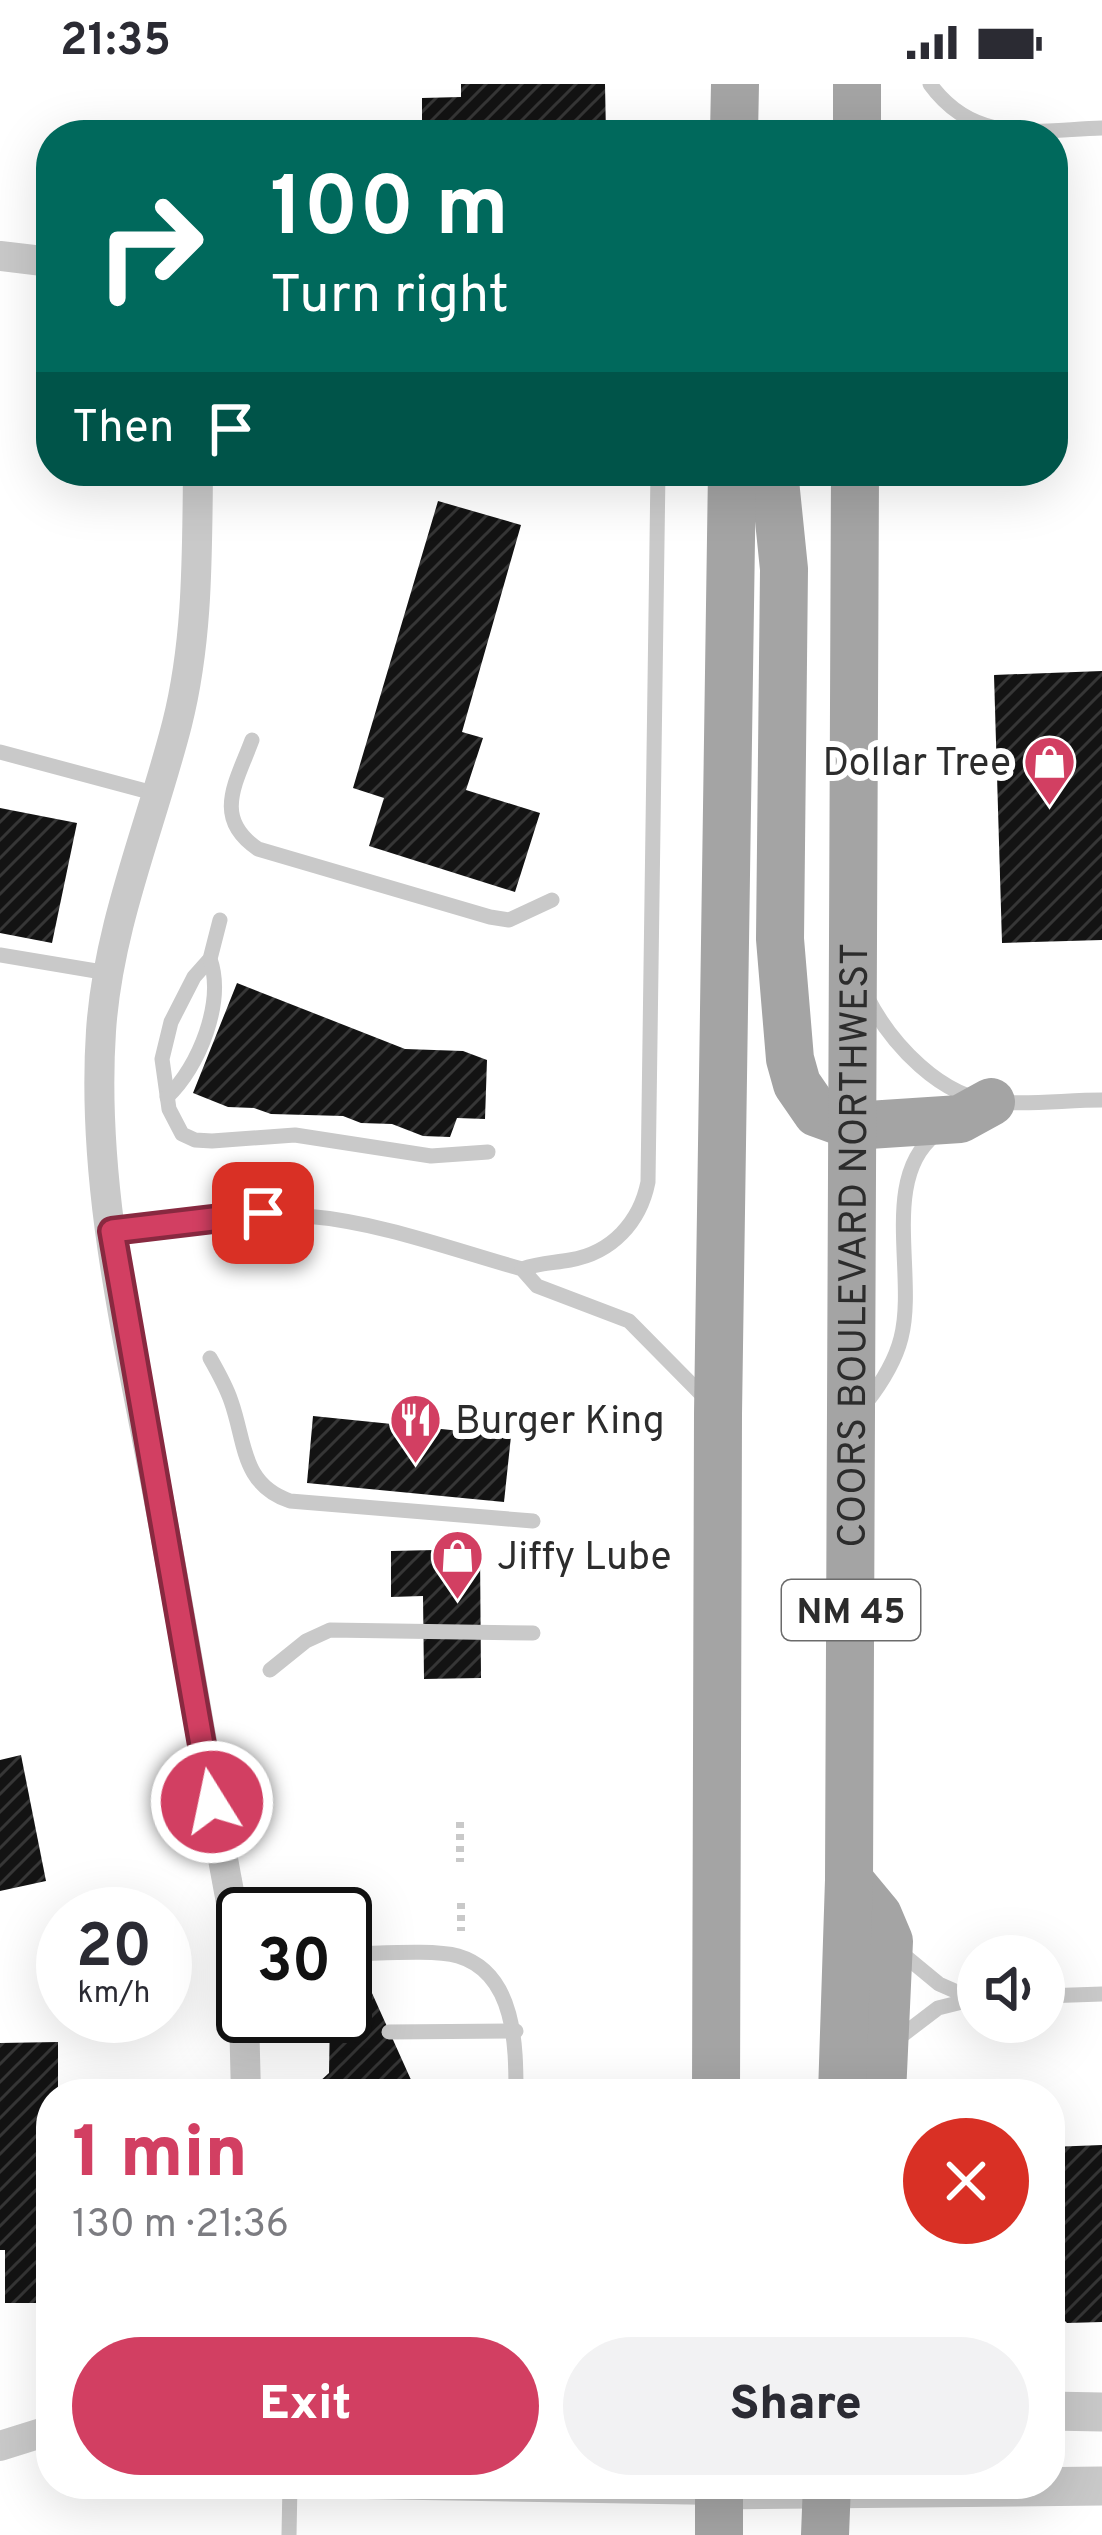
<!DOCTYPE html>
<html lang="en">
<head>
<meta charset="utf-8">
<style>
	:root { --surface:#fff; --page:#f2f2f3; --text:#2b2b33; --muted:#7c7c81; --accent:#d23f62 }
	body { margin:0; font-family:Overpass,sans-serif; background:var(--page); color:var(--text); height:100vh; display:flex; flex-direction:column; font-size:45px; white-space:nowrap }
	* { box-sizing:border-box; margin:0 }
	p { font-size:39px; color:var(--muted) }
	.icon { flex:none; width:66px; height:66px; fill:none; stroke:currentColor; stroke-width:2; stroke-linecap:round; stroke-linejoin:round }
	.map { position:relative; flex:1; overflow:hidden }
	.panel { position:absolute; left:36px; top:1995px; width:1029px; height:420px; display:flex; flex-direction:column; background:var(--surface); border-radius:48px; box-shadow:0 12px 48px #0002 }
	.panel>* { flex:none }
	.banner { position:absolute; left:36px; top:36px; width:1032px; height:366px; border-radius:48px; box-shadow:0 12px 48px #0002; background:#00695c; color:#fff; overflow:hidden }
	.buttons { position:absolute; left:957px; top:1851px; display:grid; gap:24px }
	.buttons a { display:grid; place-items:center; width:108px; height:108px; border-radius:50%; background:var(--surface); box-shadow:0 12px 48px #0002; font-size:60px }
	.speed { position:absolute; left:36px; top:1803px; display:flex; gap:24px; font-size:60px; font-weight:700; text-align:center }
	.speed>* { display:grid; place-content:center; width:156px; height:156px; border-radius:50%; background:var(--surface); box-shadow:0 12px 48px #0002; line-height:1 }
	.speed small { font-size:30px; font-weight:400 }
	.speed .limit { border:6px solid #111; border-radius:18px; background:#fff; color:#111 }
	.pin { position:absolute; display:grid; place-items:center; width:102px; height:102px; color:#fff; margin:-51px; border-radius:24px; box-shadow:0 6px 18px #0006 }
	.me { position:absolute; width:132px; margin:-66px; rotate:350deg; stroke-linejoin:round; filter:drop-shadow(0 0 9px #0008) }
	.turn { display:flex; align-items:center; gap:42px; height:252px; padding:0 36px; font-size:54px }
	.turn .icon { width:156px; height:156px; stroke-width:2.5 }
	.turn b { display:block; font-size:84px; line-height:102px }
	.then { display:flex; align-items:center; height:114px; padding:0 36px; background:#0003; gap:24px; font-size:45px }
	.round { display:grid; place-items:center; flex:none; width:126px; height:126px; border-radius:63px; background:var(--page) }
	.headline { display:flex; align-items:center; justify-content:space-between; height:204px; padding:0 36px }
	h1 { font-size:72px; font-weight:800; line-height:90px; color:var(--accent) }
	.action { display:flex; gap:24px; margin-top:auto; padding:24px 36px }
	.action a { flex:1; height:138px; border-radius:72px; background:var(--accent); color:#fff; font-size:48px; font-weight:800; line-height:138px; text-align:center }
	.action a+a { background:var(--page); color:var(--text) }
	.status { display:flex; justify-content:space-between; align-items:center; height:84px; padding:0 60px; background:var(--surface); direction:ltr }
	.status svg { height:33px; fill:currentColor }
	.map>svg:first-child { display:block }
	.building { fill:url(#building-hatch) }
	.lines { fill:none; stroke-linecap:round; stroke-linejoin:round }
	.path { stroke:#c9c9c9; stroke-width:8; stroke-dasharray:6 6; stroke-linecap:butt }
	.service { stroke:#c9c9c9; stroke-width:15 }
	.minor { stroke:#c9c9c9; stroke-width:30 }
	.tertiary { stroke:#c9c9c9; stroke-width:39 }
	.primary { stroke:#a4a4a4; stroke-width:48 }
	.route-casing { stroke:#882940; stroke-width:30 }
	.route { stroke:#d23f62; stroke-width:21 }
	.labels { text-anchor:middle; stroke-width:12; stroke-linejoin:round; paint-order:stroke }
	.shield { fill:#fff; stroke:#6b6b6b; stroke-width:3 }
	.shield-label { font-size:36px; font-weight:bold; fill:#2c2c2c }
	.poi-label { font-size:39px; fill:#2c2c2c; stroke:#fff; text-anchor:start }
	.street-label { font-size:39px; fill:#2c2c2c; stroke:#fff }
</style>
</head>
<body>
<div class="status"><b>21:35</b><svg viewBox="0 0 49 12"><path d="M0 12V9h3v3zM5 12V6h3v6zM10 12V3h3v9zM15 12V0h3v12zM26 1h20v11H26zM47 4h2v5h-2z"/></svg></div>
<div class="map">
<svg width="1102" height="2451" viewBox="0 0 1102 2451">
	<defs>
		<pattern id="building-hatch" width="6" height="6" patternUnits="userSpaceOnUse" patternTransform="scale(3)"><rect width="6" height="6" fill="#131313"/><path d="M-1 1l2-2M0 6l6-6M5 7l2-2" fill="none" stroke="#363636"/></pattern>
	</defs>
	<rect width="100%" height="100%" fill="#fff"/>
	<g class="building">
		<polygon points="461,0 605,0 606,51 422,51 422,14 461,13"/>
		<polygon points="438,417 521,441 462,648 483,654 466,706 540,729 515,808 369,762 384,714 353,704"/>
		<polygon points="1102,587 1102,856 1002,859 994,591"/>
		<polygon points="0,724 77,739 52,859 0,849"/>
		<polygon points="237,899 405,965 463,967 487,976 485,1035 457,1034 450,1053 423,1052 392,1040 361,1039 343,1032 271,1030 254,1024 228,1023 193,1009"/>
		<polygon points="313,1332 511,1352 504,1418 307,1399"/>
		<polygon points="480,1465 481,1594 424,1595 423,1512 391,1513 391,1467"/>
		<polygon points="21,1671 46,1797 0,1807 0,1676"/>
		<polygon points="345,1878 358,1878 412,1998 422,1998 433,2010 318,2010 318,1999 329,1989 330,1932 345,1932"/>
		<polygon points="58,1958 58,2010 51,2010 51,2219 5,2219 5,2166 0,2166 0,1959"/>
		<polygon points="1102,2061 1102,2238 1067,2239 1050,2222 1050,2063"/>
	</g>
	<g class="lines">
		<g class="path">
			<polyline points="460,1738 460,1778"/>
			<polyline points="461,1819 461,1847"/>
		</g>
		<g class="service">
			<path d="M930,0C975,62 1036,46 1102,44"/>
			<path d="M252,656C236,699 212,734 258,765L490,833L509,836L552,816"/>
			<polyline points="0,668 157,710"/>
			<polyline points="220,836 210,875 194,893 171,938 162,975 169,1025 182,1050 195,1056 212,1057 295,1051 431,1072 488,1068"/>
			<polyline points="0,871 108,889"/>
			<path d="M867,913C891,960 941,1014 996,1018C1031,1021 1067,1016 1102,1016"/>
			<path d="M167,1013C199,983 225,918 210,875"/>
			<path d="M112,1147C176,1137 240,1126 306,1132C379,1138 451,1165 522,1185L537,1202L629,1237L707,1316"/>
			<path d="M522,1185C539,1179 553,1179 570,1176C612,1169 640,1138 648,1098L658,387"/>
			<path d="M210,1274C218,1288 226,1302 231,1317C246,1359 241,1400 290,1417L533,1437"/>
			<path d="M866,1319C880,1301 895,1278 901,1254C917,1192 880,1095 935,1051"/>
			<polyline points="270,1586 306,1557 330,1546 533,1549"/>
			<polyline points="899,1867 939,1900 971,1914"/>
			<path d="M345,1870C374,1870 433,1865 458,1872C516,1889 516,1963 516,2010"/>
			<polyline points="1044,1912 1102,1910"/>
			<polyline points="245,1948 330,1951"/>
			<polyline points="389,1948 516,1947"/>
			<polyline points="896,1956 938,1924 978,1914"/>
			<polyline points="289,2451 290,2400"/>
		</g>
		<g class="minor">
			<polyline points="0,172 51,178"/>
			<path d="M198,387C197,472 198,557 177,640C151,742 108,841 101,947C91,1098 127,1249 155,1396C183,1542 206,1688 234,1834L243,1918"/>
			<polyline points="244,1932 246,2010"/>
			<polyline points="0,2362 51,2346"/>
			<polyline points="366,2400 719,2406"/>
		</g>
		<g class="tertiary">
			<polyline points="1050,2327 1102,2328"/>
			<polyline points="719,2406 1102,2402"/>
		</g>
		<g class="primary">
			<polyline points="734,51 735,0"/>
			<polyline points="857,51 857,0"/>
			<polyline points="774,387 784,485 780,855 790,975 797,1000 817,1029 853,1042 960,1035 991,1018"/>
			<polyline points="849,1796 878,1831 889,1857 882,2010"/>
			<polyline points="716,2010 718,1330 732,387"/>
			<path id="s1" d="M842,2010L849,1796L855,387"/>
			<polyline points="719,2400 719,2451"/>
			<polyline points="825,2451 827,2400"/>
		</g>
	</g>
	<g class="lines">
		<defs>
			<polyline id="route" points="212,1718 112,1147 263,1129"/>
		</defs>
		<use href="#route" class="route-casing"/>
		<use href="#route" class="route"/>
	</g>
	<defs>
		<symbol id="shop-pin" viewBox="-11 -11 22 30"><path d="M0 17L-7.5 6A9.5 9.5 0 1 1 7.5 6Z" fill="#d23f62" stroke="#fff"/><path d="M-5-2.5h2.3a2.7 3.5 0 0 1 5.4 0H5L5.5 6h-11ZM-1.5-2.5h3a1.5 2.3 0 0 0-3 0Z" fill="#fff"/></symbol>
		<symbol id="restaurant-pin" viewBox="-11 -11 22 30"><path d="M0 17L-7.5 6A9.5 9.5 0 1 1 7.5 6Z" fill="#d23f62" stroke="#fff"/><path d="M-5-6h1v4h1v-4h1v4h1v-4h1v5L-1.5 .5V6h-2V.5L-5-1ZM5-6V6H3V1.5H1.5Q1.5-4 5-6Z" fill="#fff"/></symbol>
	</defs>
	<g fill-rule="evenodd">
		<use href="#shop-pin" x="1020" y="648" width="59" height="81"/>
		<use href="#restaurant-pin" x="386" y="1306" width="59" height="81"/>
		<use href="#shop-pin" x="428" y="1442" width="59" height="81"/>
	</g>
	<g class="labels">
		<rect class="shield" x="782" y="1496" width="138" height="60" rx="9"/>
		<g class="shield-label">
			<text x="851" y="1539">NM 45</text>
		</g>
		<g class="poi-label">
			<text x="1011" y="691" text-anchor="end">Dollar Tree</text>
			<text x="455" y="1349">Burger King</text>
			<text x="497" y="1485">Jiffy Lube</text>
		</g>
		<g class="street-label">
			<text dy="14" stroke="none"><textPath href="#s1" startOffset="849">COORS BOULEVARD NORTHWEST</textPath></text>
		</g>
	</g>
</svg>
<div class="buttons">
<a><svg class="icon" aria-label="sound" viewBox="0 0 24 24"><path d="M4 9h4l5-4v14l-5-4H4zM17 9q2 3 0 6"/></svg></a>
</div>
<div class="speed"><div>20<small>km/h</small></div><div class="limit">30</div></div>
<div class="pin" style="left:263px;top:1129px;background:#d93025"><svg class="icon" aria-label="arrive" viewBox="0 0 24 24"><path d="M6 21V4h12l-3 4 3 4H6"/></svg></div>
<svg class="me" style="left:212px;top:1718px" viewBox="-20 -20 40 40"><circle r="17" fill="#d23f62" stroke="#fff" stroke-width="3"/><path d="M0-11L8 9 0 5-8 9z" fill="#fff"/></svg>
<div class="banner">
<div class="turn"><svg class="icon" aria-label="right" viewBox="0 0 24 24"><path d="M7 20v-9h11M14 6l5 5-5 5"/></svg><div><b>100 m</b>Turn right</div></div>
<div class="then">Then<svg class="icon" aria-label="arrive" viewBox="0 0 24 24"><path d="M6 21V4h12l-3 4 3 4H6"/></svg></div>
</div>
<section class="panel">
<div class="headline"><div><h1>1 min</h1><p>130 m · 21:36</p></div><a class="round" style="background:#d93025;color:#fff"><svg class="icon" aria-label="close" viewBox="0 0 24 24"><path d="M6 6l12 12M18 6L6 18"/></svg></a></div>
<div class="action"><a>Exit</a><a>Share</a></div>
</section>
</div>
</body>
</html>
